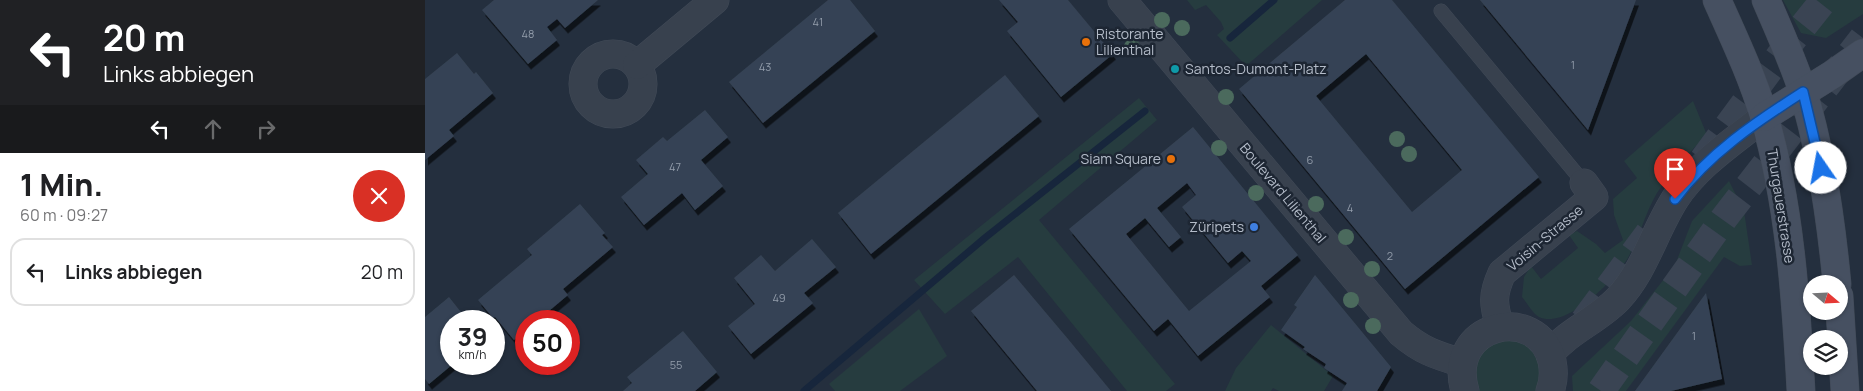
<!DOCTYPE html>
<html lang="de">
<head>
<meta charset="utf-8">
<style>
	:root { --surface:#fff; --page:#f2f2f2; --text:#202124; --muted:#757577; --line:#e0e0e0 }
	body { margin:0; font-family:Manrope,sans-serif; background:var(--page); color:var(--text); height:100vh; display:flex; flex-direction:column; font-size:19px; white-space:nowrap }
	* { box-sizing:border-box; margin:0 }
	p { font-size:16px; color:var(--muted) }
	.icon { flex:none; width:28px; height:28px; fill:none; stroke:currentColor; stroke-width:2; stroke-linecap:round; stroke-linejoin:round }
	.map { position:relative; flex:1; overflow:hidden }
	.side { display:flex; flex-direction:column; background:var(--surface); width:425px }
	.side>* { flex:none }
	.hud { background:#202124; color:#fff; overflow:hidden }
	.needle { width:32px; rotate:109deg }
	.fabs { position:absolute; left:1378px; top:275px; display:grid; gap:10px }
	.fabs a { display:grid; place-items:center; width:45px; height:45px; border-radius:50%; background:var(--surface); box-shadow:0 1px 4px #0004; font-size:25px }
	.speed { position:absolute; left:15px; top:310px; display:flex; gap:10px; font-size:25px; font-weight:700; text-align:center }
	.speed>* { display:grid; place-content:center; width:65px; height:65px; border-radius:50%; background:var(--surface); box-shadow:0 1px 4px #0004; line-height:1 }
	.speed small { font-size:12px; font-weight:400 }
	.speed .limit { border:8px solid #d22; background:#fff; color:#111 }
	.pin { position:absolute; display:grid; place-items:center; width:42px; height:42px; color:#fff; margin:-51px -21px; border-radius:50% 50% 50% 0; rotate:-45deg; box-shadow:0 0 5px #0007 }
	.pin .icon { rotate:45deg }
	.me { position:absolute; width:55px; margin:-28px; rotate:348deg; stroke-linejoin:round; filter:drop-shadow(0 0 4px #0008) }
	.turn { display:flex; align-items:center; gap:18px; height:105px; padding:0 20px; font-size:22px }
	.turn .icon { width:65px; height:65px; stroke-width:2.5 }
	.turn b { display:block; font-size:35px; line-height:42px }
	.lanes { display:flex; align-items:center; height:48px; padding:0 20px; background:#0003; justify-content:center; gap:25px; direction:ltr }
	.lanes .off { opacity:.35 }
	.round { display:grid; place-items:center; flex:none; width:52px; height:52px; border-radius:26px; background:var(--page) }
	.headline { display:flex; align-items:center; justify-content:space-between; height:85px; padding:0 20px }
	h1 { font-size:30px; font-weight:800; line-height:38px }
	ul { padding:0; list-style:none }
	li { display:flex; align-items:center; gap:15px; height:68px; margin:0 10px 8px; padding:0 10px; border:2px solid var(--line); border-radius:15px }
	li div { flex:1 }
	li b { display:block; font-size:19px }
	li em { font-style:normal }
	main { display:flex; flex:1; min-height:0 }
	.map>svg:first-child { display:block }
	.green { fill:#263c3f }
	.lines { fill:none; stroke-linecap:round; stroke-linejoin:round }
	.stream { stroke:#17263c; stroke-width:7 }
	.building { fill:#364354; fill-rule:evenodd; filter:url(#shadow) }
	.highway-tunnel { stroke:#3a4453; stroke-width:28; stroke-dasharray:28 14; stroke-linecap:butt }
	.lane-casing { stroke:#414a57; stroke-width:15 }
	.street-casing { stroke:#414a57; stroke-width:29 }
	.secondary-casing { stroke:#414a57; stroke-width:29 }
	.lane { stroke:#38414e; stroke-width:14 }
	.street { stroke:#38414e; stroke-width:28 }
	.secondary { stroke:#465061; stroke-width:28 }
	.tree { fill:#4b6a5d }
	.route-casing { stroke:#114b97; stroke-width:12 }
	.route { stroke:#1a73e8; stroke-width:9 }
	.food-dot { fill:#e8710a; stroke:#1d2633; stroke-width:2 }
	.culture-dot { fill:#0f9aa8; stroke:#1d2633; stroke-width:2 }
	.shop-dot { fill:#3f7fe0; stroke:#1d2633; stroke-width:2 }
	.labels { text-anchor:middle; stroke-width:5; stroke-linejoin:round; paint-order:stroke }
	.number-label { font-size:11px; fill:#929caa }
	.poi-label { font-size:14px; fill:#b4bcc9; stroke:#1d2633; text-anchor:start }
	.street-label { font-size:14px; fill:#b4bcc9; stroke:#1d2633 }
</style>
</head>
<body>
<main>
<section class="side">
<div class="hud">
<div class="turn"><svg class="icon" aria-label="left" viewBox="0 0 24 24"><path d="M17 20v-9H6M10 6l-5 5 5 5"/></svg><div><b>20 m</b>Links abbiegen</div></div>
<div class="lanes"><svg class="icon" aria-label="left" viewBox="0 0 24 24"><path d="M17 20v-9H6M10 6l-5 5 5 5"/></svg><svg class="icon off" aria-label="ahead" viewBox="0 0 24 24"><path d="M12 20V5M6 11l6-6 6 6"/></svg><svg class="icon off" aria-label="right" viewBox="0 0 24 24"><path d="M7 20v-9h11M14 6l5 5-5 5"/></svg></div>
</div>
<div class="headline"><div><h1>1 Min.</h1><p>60 m · 09:27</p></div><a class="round" style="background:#d93025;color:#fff"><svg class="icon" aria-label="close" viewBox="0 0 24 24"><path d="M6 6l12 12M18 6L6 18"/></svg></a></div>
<ul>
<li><svg class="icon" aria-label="left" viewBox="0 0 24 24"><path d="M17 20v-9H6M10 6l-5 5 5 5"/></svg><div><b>Links abbiegen</b></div><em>20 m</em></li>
</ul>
</section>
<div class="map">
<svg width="1438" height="391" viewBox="0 0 1438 391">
	<defs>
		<filter id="shadow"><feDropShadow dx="3" dy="5.5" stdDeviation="0" flood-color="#0009"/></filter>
	</defs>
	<rect width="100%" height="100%" fill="#242f3e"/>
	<g class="green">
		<polygon points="762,0 897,0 821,66 792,35 799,29 796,22 781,5 770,10"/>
		<polygon points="1358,0 1438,0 1438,14 1401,38 1376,33"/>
		<polygon points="714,98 732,120 614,220 750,384 741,391 702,391 593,257 520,314 489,280"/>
		<path d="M1268,101L1282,135C1264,153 1246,171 1232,193C1220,213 1215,236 1204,256C1192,278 1142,330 1114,317C1108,314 1102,303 1097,297L1099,277L1106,266L1116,279L1153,248L1144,235L1152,231L1171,244L1180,253L1198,240L1189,215L1188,199L1212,178L1199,161Z"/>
		<polygon points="1304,181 1319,211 1327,265 1315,266 1299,257 1201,391 1148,391 1147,376 1206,321 1250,265 1267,221"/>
		<polygon points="494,309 522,356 475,391 410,391 404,384"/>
		<polygon points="846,325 908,376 899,391 854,391 848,388 846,391 800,391 811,368"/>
		<path d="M1090,338C1117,355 1119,361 1112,391H1053L1048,379L1052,356L1069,341Z"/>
	</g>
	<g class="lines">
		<g class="stream">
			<polyline points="805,38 849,0"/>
			<polyline points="379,391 561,237 720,111"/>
		</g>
	</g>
	<g class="building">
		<polygon points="69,0 173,0 140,28 132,19 122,27 132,40 103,64 57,10"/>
		<polygon points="403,0 425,0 450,31 338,123 304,82"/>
		<polygon points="574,0 643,0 688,54 636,97 582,31 593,22"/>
		<path d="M920,0H967L1114,177L980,289L814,89ZM941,54L1037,170L987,212L891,96Z"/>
		<polygon points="1055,0 1211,0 1163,130"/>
		<polygon points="32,53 49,74 51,72 68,93 24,130 29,136 0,160 0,79"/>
		<polygon points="580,75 614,116 446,254 413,213"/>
		<polygon points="280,110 303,137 276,160 298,186 270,210 257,193 219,225 196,197 223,174 211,160 238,137 242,141"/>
		<path d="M768,127L873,255L836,286L845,297L773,356L743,319L729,331L644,229ZM762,183L771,195L757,207L803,263L817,251L826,261L764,311L701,234L720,218L744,247L756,237L732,208Z"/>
		<polygon points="155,204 180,233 177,235 188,247 138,289 143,295 112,321 101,321 101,330 89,340 70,317 68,318 53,300 107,255 102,249"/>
		<polygon points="387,239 411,267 379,293 388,303 326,354 303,326 330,304 309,278 336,255 350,271"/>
		<polygon points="589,275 643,339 686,391 612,391 546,311"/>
		<polygon points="890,275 966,367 952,391 917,391 922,383 899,368 901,364 878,349 880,347 856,330 872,307 869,305"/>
		<polygon points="1281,293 1297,379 1246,391 1210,391"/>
		<polygon points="24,297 43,321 26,321 26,364 28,364 4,384 0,379 0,317"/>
		<polygon points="258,331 292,372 270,391 198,391 207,383 202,377"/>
	</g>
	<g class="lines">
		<g class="highway-tunnel">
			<polyline points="1278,160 1356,54 1399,0"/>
			<polyline points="1159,321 1224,233"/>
			<polyline points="1176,391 1300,217 1438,38"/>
		</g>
		<defs>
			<polyline id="lane" points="1016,11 1159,183"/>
			<g id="street">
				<path d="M697,0L976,333C997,351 1011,355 1037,363"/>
				<circle cx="188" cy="84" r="30"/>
				<polyline points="212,65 290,0"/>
				<path d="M1075,327C1068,304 1067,295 1077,273L1169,197L1159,183"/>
				<path d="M1125,354C1143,331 1173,320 1193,299C1220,270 1229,232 1250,199C1272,165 1308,142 1339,117"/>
				<path d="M1040,391C1020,323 1113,303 1127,361C1129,371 1129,381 1125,391"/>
			</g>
			<g id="secondary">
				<path d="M1292,0C1309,38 1327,76 1339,116C1365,204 1371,300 1376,391"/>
				<path d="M1341,0C1354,30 1368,61 1378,92C1397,154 1406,220 1412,284"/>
				<polyline points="1339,117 1408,74 1438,53"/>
				<polyline points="1414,296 1420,391"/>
			</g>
		</defs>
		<use href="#lane" class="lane-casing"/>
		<use href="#street" class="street-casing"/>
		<use href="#secondary" class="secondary-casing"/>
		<use href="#lane" class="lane"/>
		<use href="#street" class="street"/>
		<use href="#secondary" class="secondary"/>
	</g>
	<g class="tree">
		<circle cx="737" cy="20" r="8"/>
		<circle cx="757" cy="28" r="8"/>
		<circle cx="707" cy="47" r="8"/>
		<circle cx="801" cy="97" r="8"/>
		<circle cx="972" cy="139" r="8"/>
		<circle cx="794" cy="148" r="8"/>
		<circle cx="984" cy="154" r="8"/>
		<circle cx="831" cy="193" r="8"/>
		<circle cx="891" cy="204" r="8"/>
		<circle cx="921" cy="237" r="8"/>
		<circle cx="947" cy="269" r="8"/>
		<circle cx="926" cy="300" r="8"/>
		<circle cx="948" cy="326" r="8"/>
	</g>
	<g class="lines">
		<defs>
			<path id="route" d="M1250,199C1283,154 1331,122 1378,92L1396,168"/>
		</defs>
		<use href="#route" class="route-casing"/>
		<use href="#route" class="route"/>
	</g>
	<g class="food-dot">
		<circle cx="661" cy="42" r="5"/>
		<circle cx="746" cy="159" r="5"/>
	</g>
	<circle class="culture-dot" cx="750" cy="69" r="5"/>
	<circle class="shop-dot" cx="829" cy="227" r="5"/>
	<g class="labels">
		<g class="number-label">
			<text x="393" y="26">41</text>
			<text x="103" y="38">48</text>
			<text x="1148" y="69">1</text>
			<text x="340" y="71">43</text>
			<text x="885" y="164">6</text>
			<text x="250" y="171">47</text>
			<text x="925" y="212">4</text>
			<text x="965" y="260">2</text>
			<text x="354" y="302">49</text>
			<text x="1269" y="340">1</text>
			<text x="251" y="369">55</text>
		</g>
		<g class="poi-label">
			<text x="671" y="39">Ristorante<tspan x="671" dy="16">Lilienthal</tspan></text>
			<text x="760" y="74">Santos-Dumont-Platz</text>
			<text x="736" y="164" text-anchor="end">Siam Square</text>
			<text x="819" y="232" text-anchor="end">Züripets</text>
		</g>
		<g class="street-label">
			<text transform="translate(858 193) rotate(50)" y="5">Boulevard Lilienthal</text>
			<text transform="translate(1356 206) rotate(81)" y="5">Thurgauerstrasse</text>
			<text transform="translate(1120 238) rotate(-40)" y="5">Voisin-Strasse</text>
		</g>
	</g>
</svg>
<div class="fabs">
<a><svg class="needle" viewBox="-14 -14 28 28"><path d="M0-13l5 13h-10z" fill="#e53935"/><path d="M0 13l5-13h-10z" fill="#757577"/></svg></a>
<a><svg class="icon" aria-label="layers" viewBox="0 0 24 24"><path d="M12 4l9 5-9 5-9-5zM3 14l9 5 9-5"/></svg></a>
</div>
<div class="speed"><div>39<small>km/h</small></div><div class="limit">50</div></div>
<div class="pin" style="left:1250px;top:199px;background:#d93025"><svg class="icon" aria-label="arrive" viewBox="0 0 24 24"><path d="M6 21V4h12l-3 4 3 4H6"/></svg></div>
<svg class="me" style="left:1396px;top:168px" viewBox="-20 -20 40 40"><circle r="19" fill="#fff"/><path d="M0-13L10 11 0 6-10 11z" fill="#1a73e8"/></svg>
</div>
</main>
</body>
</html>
